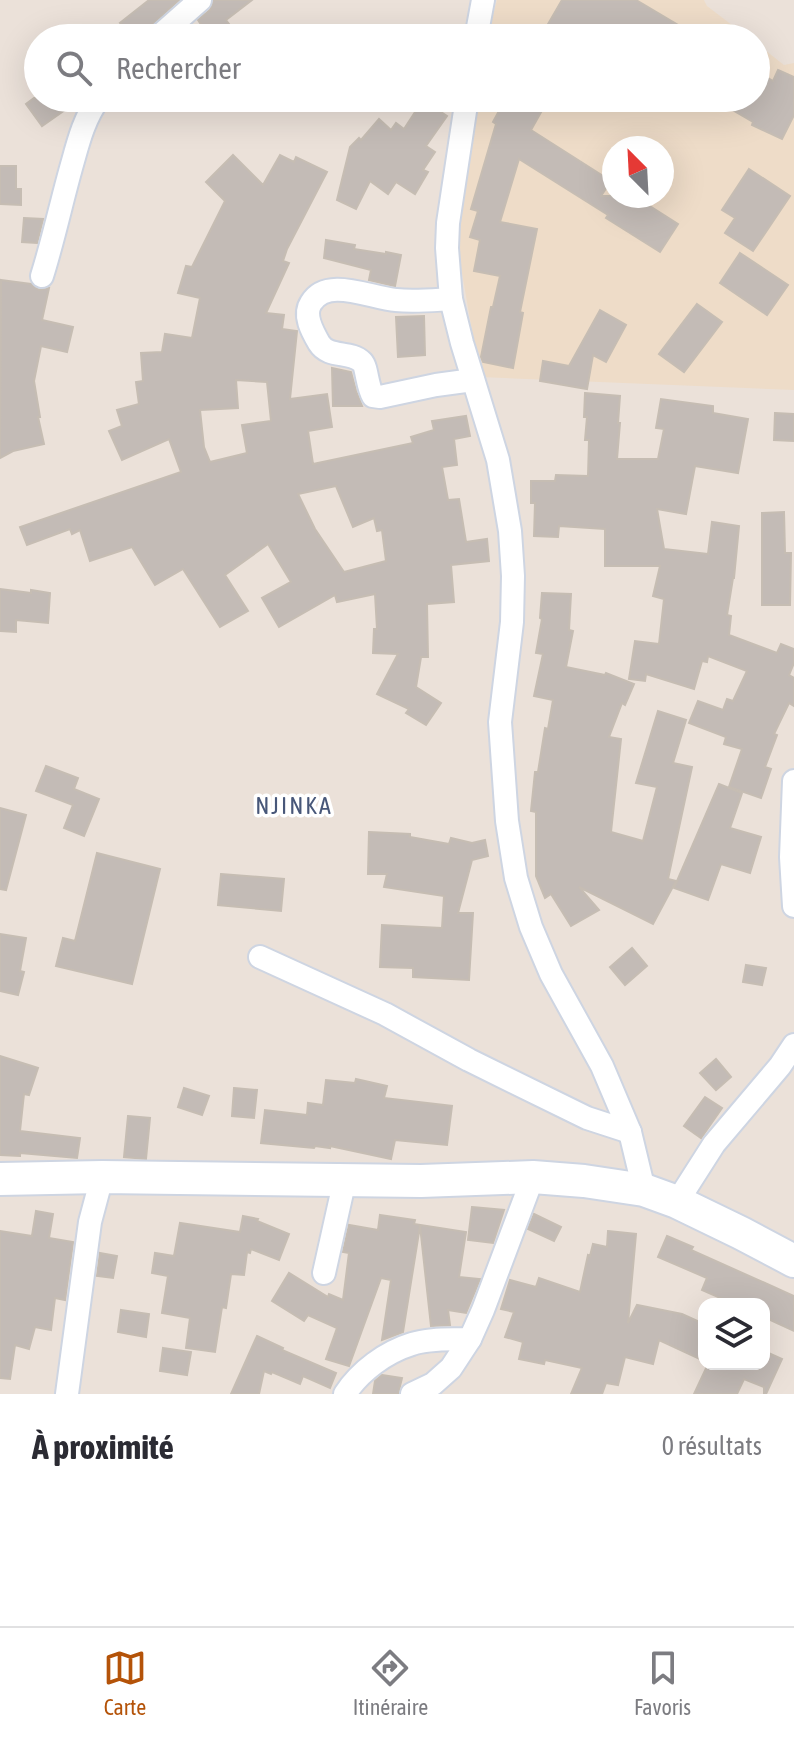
<!DOCTYPE html>
<html lang="fr">
<head>
<meta charset="utf-8">
<style>
	body { margin:0; font-family:"Asap Condensed",sans-serif; background:#f2f2f3; color:#2b2b33 }
	.controls { position:absolute; right:24px; bottom:24px; display:grid; overflow:hidden; border-radius:16px; box-shadow:0 8px 32px #0002 }
	.controls button { width:72px; height:72px; display:grid; place-items:center; padding:0; border:0; border-bottom:2px solid #e1e1e2; background:#fff; color:#2b2b33; font:40px sans-serif }
	.compass { position:absolute; left:602px; top:136px; width:72px; height:72px; border-radius:50%; background:#fff; box-shadow:0 8px 32px #0002; rotate:336deg }
	.list { margin:0; padding:0; list-style:none }
	h2 { display:flex; justify-content:space-between; align-items:center; height:104px; margin:0; padding:0 32px; font-size:34px }
	h2 small { font-size:26px; font-weight:400; color:#7c7c81 }
	.icon { flex:none; width:44px; height:44px; fill:none; stroke:currentColor; stroke-width:2; stroke-linecap:round; stroke-linejoin:round }
	.map { position:relative; flex:none; width:794px; height:1394px; overflow:hidden }
	.search { position:absolute; background:#fff; box-shadow:0 8px 32px #0002; left:24px; right:24px; top:24px; height:88px; display:flex; align-items:center; gap:20px; box-sizing:border-box; padding:0 28px; border-radius:44px; color:#7c7c81; font-size:30px }
	.sheet { height:232px; background:#fff }
	nav { display:flex; justify-content:space-around; align-items:center; box-sizing:border-box; height:112px; border-top:2px solid #e1e1e2; background:#fff; font-size:22px; color:#7c7c81 }
	nav a { display:grid; justify-items:center; gap:4px }
	nav .on { color:#b45309 }
	.map>svg:first-child { display:block }
	.education { fill:#eedcc8; fill-rule:evenodd }
	.building { fill:#c3bbb6; stroke:#c6bdb3; stroke-width:2; fill-rule:evenodd }
	.lines { fill:none; stroke-linecap:round; stroke-linejoin:round }
	.minor-casing { stroke:#ced5e2; stroke-width:26 }
	.secondary-casing { stroke:#ced5e2; stroke-width:36 }
	.minor { stroke:#fff; stroke-width:22 }
	.secondary { stroke:#fff; stroke-width:32 }
	.labels { text-anchor:middle; stroke-width:7; stroke-linejoin:round; paint-order:stroke }
	.neighbourhood-label { font-size:24px; letter-spacing:2px; fill:#485779; stroke:#fff }
</style>
</head>
<body>
<div class="map">
<svg width="794" height="1394" viewBox="0 0 794 1394">
	<rect width="100%" height="100%" fill="#ebe1d9"/>
	<!-- education -->
	<g class="education">
		<polygon points="497,0 704,0 707,6 749,38 487,38"/>
		<path d="M 756,43 L 784,65 L 794,63 L 794,390 L 480,377 L 457,244 L 478,98 L 756,98 ZM 614,148 L 662,148 L 662,196 L 614,196 Z"/>
	</g>
	<!-- building -->
	<g class="building">
		<polygon points="149,0 179,0 148,28 143,38 133,38 120,23"/>
		<polygon points="214,0 252,0 226,20 232,28 217,38 210,38 198,20 210,10"/>
		<polygon points="562,0 636,0 700,38 610,38 590,26 583,38 540,38"/>
		<polygon points="778,70 794,77 794,115 782,139 752,125 753,122 712,98 756,98 756,71 773,81"/>
		<polygon points="34,98 82,98 42,126 26,104"/>
		<polygon points="506,98 549,98 531,130 611,181 601,196 634,196 678,224 660,252 606,218 608,215 519,159 500,222 537,229 520,312 523,313 513,368 483,362 481,357 491,307 493,307 500,276 474,271 480,240 470,237 478,211 471,209 496,124 493,122"/>
		<polygon points="423,100 447,116 426,146 435,152 423,170 428,172 415,194 396,182 388,194 370,181 356,209 337,200 350,147 359,138 361,140 379,119 391,130 396,123 404,129"/>
		<path d="M 233,155 L 263,185 L 280,155 L 294,162 L 296,157 L 327,172 L 287,249 L 283,261 L 289,263 L 266,313 L 284,315 L 282,329 L 297,331 L 290,399 L 327,394 L 332,427 L 308,431 L 313,464 L 413,443 L 411,437 L 434,430 L 432,421 L 466,416 L 470,436 L 454,439 L 457,465 L 442,467 L 448,500 L 459,499 L 466,542 L 487,539 L 489,561 L 451,565 L 454,602 L 427,604 L 428,657 L 421,657 L 416,687 L 441,703 L 426,725 L 406,713 L 409,709 L 377,694 L 398,654 L 373,653 L 374,629 L 377,629 L 375,594 L 337,602 L 335,595 L 279,627 L 262,598 L 291,582 L 268,544 L 225,575 L 248,611 L 220,627 L 183,569 L 155,585 L 132,547 L 90,561 L 80,530 L 72,534 L 70,529 L 27,545 L 20,527 L 181,472 L 169,439 L 122,460 L 109,431 L 122,426 L 117,410 L 139,404 L 136,382 L 143,381 L 141,353 L 162,352 L 165,334 L 192,338 L 200,298 L 178,293 L 186,266 L 192,267 L 225,201 L 206,182 ZM 236,380 L 267,382 L 271,421 L 242,425 L 247,453 L 210,462 L 204,447 L 200,410 L 238,408 ZM 336,486 L 353,527 L 374,518 L 377,531 L 382,530 L 386,561 L 344,572 L 315,529 L 298,494 Z"/>
		<polygon points="0,166 16,166 16,189 21,189 21,205 0,204"/>
		<polygon points="749,169 790,196 753,251 725,233 735,218 722,210"/>
		<polygon points="24,218 43,219 37,243 22,242"/>
		<polygon points="326,240 355,245 354,249 386,254 386,252 401,255 395,286 369,280 371,270 324,258"/>
		<polygon points="740,253 788,285 767,315 720,283"/>
		<polygon points="1,280 31,284 39,290 49,288 42,320 73,327 67,352 41,346 34,381 40,417 38,417 44,444 13,451 0,458"/>
		<polygon points="697,304 722,322 684,372 659,354"/>
		<polygon points="600,310 626,325 606,362 593,355 587,389 540,381 543,361 569,366"/>
		<polygon points="424,316 425,355 398,357 396,317"/>
		<polygon points="332,368 351,372 356,391 362,406 333,406"/>
		<polygon points="585,393 620,396 618,423 620,423 617,459 658,459 664,429 656,428 661,399 713,406 713,413 748,419 738,473 695,466 686,514 657,509 664,549 708,554 712,522 739,526 734,578 733,578 727,615 731,616 729,635 777,653 781,644 794,649 794,663 789,675 794,678 794,706 789,703 774,734 777,735 765,767 771,769 761,798 729,787 742,749 724,744 726,737 689,723 698,701 723,710 727,699 733,701 747,671 708,656 707,662 702,661 694,689 646,674 645,681 629,679 635,641 659,644 664,599 653,596 660,566 605,566 605,529 559,526 558,537 534,536 535,503 531,503 531,481 555,481 556,475 588,476 589,440 585,440 587,417 584,417"/>
		<polygon points="775,413 794,414 794,441 774,440"/>
		<polygon points="784,512 785,553 791,553 790,605 762,605 762,513"/>
		<polygon points="0,589 31,593 31,590 50,593 48,623 16,620 16,632 0,631"/>
		<polygon points="542,593 571,594 569,630 573,631 566,667 605,675 606,673 634,684 625,705 622,703 609,737 621,739 611,832 643,841 657,787 636,783 658,711 686,720 673,763 692,767 668,879 676,881 653,924 579,887 599,910 571,926 551,894 545,898 536,876 536,812 531,811 535,772 538,772 545,728 548,729 553,700 534,696 543,654 536,653 542,619 540,618"/>
		<polygon points="46,766 78,778 74,789 99,799 84,836 64,828 73,805 36,791"/>
		<polygon points="719,784 742,793 730,828 761,837 750,873 721,864 708,900 674,888"/>
		<polygon points="0,808 26,815 6,890 0,889"/>
		<polygon points="369,832 410,834 410,837 449,844 451,838 472,843 485,840 488,856 472,860 458,913 473,913 469,980 413,977 413,968 380,967 382,925 442,928 444,896 384,887 387,874 368,874"/>
		<polygon points="97,853 160,869 132,984 56,966 63,938 75,941"/>
		<polygon points="221,874 284,879 281,911 218,905"/>
		<polygon points="0,934 26,938 20,971 24,972 18,995 0,991"/>
		<polygon points="632,948 647,966 625,985 610,967"/>
		<polygon points="746,965 766,968 762,985 743,982"/>
		<polygon points="0,1056 38,1068 29,1095 24,1094 20,1131 80,1138 77,1158 20,1153 20,1156 0,1155"/>
		<polygon points="716,1059 731,1077 716,1090 700,1073"/>
		<polygon points="356,1079 387,1086 384,1098 452,1106 447,1145 395,1140 391,1159 330,1146 330,1148 315,1146 314,1148 261,1143 265,1110 307,1115 308,1103 323,1105 326,1080 355,1083"/>
		<polygon points="184,1088 209,1096 202,1115 178,1107"/>
		<polygon points="234,1088 257,1090 254,1118 232,1116"/>
		<polygon points="705,1097 722,1108 701,1138 684,1126"/>
		<polygon points="128,1116 150,1118 146,1159 124,1157"/>
		<polygon points="472,1207 504,1210 493,1243 468,1240"/>
		<polygon points="36,1211 53,1214 49,1238 73,1242 65,1300 55,1298 51,1330 35,1327 29,1349 15,1345 10,1379 0,1378 0,1231 32,1236"/>
		<polygon points="534,1214 561,1227 554,1241 528,1229"/>
		<polygon points="380,1215 415,1220 414,1224 466,1232 459,1277 480,1279 466,1313 448,1310 450,1325 431,1326 420,1226 403,1332 382,1340 391,1280 381,1278 349,1366 326,1359 337,1328 308,1315 304,1321 272,1301 289,1273 328,1297 329,1294 343,1300 349,1253 343,1252 349,1225 378,1230"/>
		<polygon points="243,1216 258,1219 257,1221 289,1234 279,1260 251,1249 250,1253 247,1252 244,1275 231,1274 226,1308 222,1307 215,1352 186,1348 190,1318 162,1313 168,1276 152,1273 155,1253 174,1256 180,1223 240,1232"/>
		<polygon points="608,1231 636,1234 628,1323 637,1305 682,1314 704,1324 704,1361 659,1340 653,1364 625,1357 618,1385 606,1383 602,1394 571,1394 582,1368 545,1360 544,1364 519,1359 523,1342 505,1337 514,1312 501,1309 510,1280 536,1287 539,1278 580,1292 588,1255 590,1256 593,1244 607,1247"/>
		<polygon points="667,1236 693,1247 691,1250 794,1296 794,1331 764,1317 764,1304 734,1304 702,1290 707,1278 658,1257"/>
		<polygon points="100,1253 117,1256 113,1278 97,1276"/>
		<polygon points="121,1310 149,1314 146,1337 118,1332"/>
		<polygon points="257,1336 283,1348 282,1350 336,1373 330,1388 303,1376 300,1384 272,1372 271,1374 264,1371 259,1394 231,1394"/>
		<polygon points="163,1348 191,1352 187,1375 160,1371"/>
		<polygon points="764,1351 782,1359 766,1394 764,1394 764,1387 744,1379 737,1394 694,1394 708,1364 764,1364"/>
		<polygon points="382,1375 402,1378 398,1394 373,1394 375,1381"/>
	</g>
	<g class="lines">
		<!-- minor casing -->
		<g class="minor-casing">
			<g id="minor">
				<polyline points="157,38 200,0"/>
				<polyline points="476,38 483,0"/>
				<polyline points="467,98 448,223 447,248 451,299 462,343 498,460 510,531 513,576 512,622 500,722 507,821 516,878 531,927 551,974 602,1066 630,1132 644,1190"/>
				<path d="M 42,276 C 54,238 62,199 73,161 C 79,139 85,117 99,98"/>
				<path d="M 451,299 C 433,300 414,302 396,300 C 370,298 327,276 311,303 C 303,315 312,331 319,343 C 329,359 350,350 362,362 C 367,367 367,386 373,396 L 380,397 L 436,385 L 473,380"/>
				<polyline points="794,781 791,857 794,906"/>
				<polyline points="260,957 385,1014 469,1060 587,1118 630,1132"/>
				<polyline points="677,1202 714,1144 780,1066 794,1045"/>
				<polyline points="324,1273 345,1179"/>
				<polyline points="67,1394 90,1222 102,1177"/>
				<path d="M 345,1394 C 360,1371 386,1352 412,1344 C 430,1338 451,1340 470,1339"/>
				<polyline points="412,1394 433,1384 451,1368 470,1339 483,1310 533,1177"/>
			</g>
		</g>
		<!-- secondary casing -->
		<g class="secondary-casing">
			<polyline id="secondary" points="0,1179 102,1177 421,1181 533,1177 584,1181 644,1190 677,1202 741,1233 794,1261"/>
		</g>
		<!-- minor -->
		<use href="#minor" class="minor"/>
		<!-- secondary -->
		<use href="#secondary" class="secondary"/>
	</g>
	<g class="labels">
		<!-- neighbourhood labels -->
		<g class="neighbourhood-label">
			<text x="294" y="814">NJINKA</text>
		</g>
	</g>
</svg>
<div class="controls">
<button><svg class="icon" aria-label="layers" viewBox="0 0 24 24"><path d="M12 4l9 5-9 5-9-5zM3 14l9 5 9-5"/></svg></button>
</div>
<svg class="compass" viewBox="-18 -18 36 36"><path d="M0-13l5 13h-10z" fill="#e53935"/><path d="M0 13l5-13h-10z" fill="#7c7c81"/></svg>
<div class="search"><svg class="icon" aria-label="search" viewBox="0 0 24 24"><circle cx="10" cy="10" r="6"/><path d="M15 15l6 6"/></svg>Rechercher</div>
</div>
<section class="sheet">
<h2>À proximité<small>0 résultats</small></h2>
<ul class="list">
</ul>
</section>
<nav>
<a class="on"><svg class="icon" aria-label="map" viewBox="0 0 24 24"><path d="M3 6l6-2 6 2 6-2v14l-6 2-6-2-6 2zM9 4v14M15 6v14"/></svg>Carte</a>
<a><svg class="icon" aria-label="directions" viewBox="0 0 24 24"><path d="M12 3l9 9-9 9-9-9zM9 14v-3h6M13 9l2 2-2 2"/></svg>Itinéraire</a>
<a><svg class="icon" aria-label="saved" viewBox="0 0 24 24"><path d="M7 4h10v16l-5-4-5 4z"/></svg>Favoris</a>
</nav>
</body>
</html>
